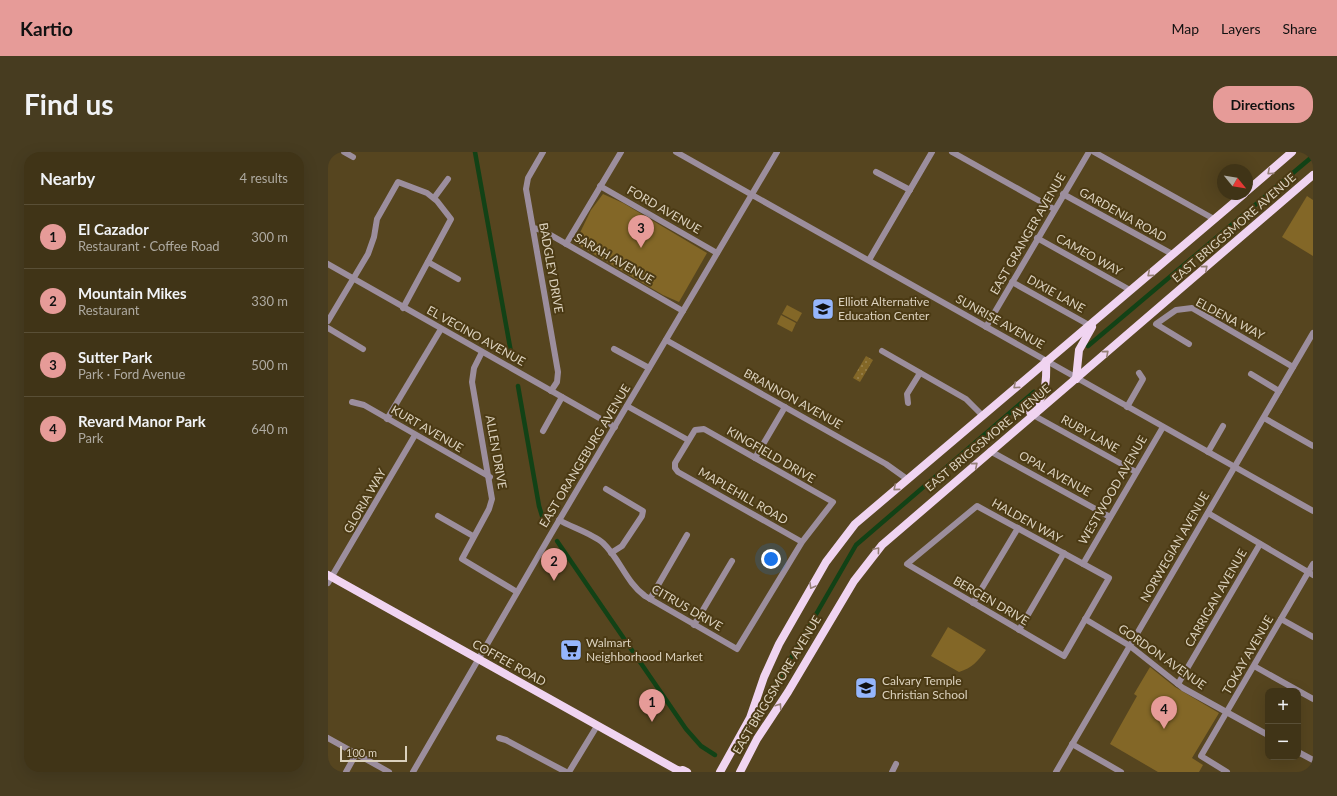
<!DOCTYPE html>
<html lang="en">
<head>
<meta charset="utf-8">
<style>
	body { margin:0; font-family:Lato,sans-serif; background:#473c20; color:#f1f3f6 }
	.controls { position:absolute; right:12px; bottom:12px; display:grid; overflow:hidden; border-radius:8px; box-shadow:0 4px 16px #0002 }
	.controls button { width:36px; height:36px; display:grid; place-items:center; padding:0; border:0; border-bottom:1px solid #594f36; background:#403417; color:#f1f3f6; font:20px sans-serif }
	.compass { position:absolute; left:889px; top:12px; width:36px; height:36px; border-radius:50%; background:#403417; box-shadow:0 4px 16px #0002; rotate:120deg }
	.scale { position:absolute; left:12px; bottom:10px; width:67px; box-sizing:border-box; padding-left:4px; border:2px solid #dbd1bd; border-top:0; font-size:11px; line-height:14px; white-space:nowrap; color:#dbd1bd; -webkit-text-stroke:3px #4b3a14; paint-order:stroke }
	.you { position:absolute; left:443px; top:407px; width:14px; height:14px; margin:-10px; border:3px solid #fff; border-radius:50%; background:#1a73e8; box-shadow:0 0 0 6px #1a73e833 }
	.badge { display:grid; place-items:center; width:26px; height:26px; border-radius:50%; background:#e69b98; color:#111; font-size:13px; font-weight:700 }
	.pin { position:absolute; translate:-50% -33px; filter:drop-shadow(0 1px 2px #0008) }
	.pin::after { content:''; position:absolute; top:21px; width:14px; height:12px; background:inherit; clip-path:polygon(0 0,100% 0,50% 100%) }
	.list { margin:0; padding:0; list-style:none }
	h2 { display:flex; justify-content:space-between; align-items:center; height:52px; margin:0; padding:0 16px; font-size:17px }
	h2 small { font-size:13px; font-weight:400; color:#aeaaa1 }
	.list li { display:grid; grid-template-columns:26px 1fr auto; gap:12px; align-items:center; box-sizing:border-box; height:64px; padding:0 16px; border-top:1px solid #594f36 }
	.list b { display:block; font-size:15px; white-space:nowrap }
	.list p { margin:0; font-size:13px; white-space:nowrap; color:#aeaaa1 }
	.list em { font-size:13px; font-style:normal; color:#aeaaa1 }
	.map { position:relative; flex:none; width:985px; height:620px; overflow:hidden; border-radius:16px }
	header { display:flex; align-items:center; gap:24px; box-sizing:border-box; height:56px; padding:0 20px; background:#e69b98; color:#111 }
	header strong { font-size:19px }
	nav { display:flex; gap:22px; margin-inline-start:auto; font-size:14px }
	.intro { display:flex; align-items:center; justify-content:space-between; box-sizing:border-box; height:96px; padding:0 24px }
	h1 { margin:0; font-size:28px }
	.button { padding:10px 18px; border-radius:16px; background:#e69b98; color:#111; font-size:14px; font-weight:700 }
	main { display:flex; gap:24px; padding:0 24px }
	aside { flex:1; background:#403417; border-radius:16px; box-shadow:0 4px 16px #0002 }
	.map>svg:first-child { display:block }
	.grass { fill:url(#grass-dots) }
	.park { fill:#836727 }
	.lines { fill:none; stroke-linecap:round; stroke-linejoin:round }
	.canal { stroke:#124216; stroke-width:4.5 }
	.minor { stroke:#9c8e9d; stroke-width:6 }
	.major { stroke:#f0d4f1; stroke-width:8 }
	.oneway { stroke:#957f77 }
	.labels { text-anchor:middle; stroke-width:4; stroke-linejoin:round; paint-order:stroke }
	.street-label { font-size:12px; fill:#dbd1bd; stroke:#4b3a14 }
	.poi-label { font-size:12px; fill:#dbd1bd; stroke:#4b3a14; text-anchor:start }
</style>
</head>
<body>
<header>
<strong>Kartio</strong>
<nav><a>Map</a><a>Layers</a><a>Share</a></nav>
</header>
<div class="intro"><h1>Find us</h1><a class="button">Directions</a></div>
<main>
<aside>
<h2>Nearby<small>4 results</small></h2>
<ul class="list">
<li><span class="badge">1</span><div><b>El Cazador</b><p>Restaurant · Coffee Road</p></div><em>300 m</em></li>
<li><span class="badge">2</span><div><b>Mountain Mikes</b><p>Restaurant</p></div><em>330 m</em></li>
<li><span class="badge">3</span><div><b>Sutter Park</b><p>Park · Ford Avenue</p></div><em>500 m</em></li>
<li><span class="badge">4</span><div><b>Revard Manor Park</b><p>Park</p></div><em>640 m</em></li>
</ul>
</aside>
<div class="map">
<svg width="985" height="620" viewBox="0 0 985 620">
	<defs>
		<pattern id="grass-dots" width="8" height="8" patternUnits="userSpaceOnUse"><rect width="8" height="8" fill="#836727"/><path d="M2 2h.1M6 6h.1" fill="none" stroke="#9a834e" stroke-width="1.8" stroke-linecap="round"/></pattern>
	</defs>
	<rect width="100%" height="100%" fill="#56451f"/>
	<!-- grass -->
	<polygon class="grass" points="538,204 545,208 532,230 525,226"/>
	<!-- park -->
	<g class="park">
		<polygon points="275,42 295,51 379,101 351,150 335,143 247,91 263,58"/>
		<polygon points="979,44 985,48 985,104 954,85"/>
		<polygon points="459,153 474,161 469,170 454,162"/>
		<polygon points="453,163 468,171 464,180 449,172"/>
		<path d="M 620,475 L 658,498 C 650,509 644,516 631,520 L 603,504 Z"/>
		<polygon points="822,515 847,535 891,561 864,606 875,613 871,620 830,620 782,592 809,544 806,542"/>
	</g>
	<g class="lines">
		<!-- canal -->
		<g class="canal">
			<polyline points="147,0 184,206"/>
			<polyline points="760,194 985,4"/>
			<polyline points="190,234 211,354 215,367 219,374"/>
			<polyline points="229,389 358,577 373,594 387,603"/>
			<polyline points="445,537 528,393 706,240"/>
		</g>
		<!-- minor -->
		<g class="minor">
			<polyline points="16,0 25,5"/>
			<polyline points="215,0 200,26 198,37 230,220 229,230 223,239"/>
			<polyline points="348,0 985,359"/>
			<polyline points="624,0 726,57"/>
			<polyline points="766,0 886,67"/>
			<polyline points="548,20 582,38"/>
			<polyline points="272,34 389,101"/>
			<polyline points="735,42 844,102"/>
			<polyline points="106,46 120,27"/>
			<polyline points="205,76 214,78 355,159"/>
			<polyline points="709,86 802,138"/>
			<polyline points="238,92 293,0"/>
			<polyline points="541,108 604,0"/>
			<polyline points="100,110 130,127"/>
			<polyline points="0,112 287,275"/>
			<polyline points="684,130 761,173"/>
			<polyline points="0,169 40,102 46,85 49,67 70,30 99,41 109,49 123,67 75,156"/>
			<polyline points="658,175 761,0"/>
			<polyline points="0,176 35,197"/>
			<polyline points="338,188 558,312 579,327"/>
			<polyline points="861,192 828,172 848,158 864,156 965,215"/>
			<polyline points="286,197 321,216"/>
			<polyline points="554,199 638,247 654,263"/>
			<polyline points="154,200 146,216 144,230 164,347 161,357 134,407 189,440"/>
			<polyline points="923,222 951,239"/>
			<polyline points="24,250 36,253 162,325"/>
			<polyline points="580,251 579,242 592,221"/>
			<polyline points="299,254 360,288"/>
			<polyline points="799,255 815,227 811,221"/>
			<polyline points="705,263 808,320"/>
			<polyline points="936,266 985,294"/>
			<polyline points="59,267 113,177"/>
			<polyline points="215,279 234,245"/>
			<polyline points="662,299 782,365"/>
			<polyline points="880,300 895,274"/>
			<polyline points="427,306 457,255"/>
			<polyline points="278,337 315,359 314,364 294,394 283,401"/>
			<polygon points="649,354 781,426 736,504 579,412"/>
			<polyline points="880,361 985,423"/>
			<polyline points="110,364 145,384"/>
			<path d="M 231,368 C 243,375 265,382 275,391 C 292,407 298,430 317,444 L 409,497 L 474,390 L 505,350 L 376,277 L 367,278 L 347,311 L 347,316 L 350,320 L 474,390"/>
			<polyline points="755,412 835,275"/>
			<polyline points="0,431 87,283"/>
			<polyline points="322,447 359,383"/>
			<polyline points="645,451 690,376"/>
			<polyline points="757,467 802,494 855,536 940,583"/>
			<polyline points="953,467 985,485"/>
			<polyline points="366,473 404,409"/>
			<polyline points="691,478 736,401"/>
			<polyline points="926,514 985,547"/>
			<polyline points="850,532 932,392"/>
			<polyline points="0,586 61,620"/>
			<polyline points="171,586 178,588 238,620"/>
			<polyline points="744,592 793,620"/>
			<polyline points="970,600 985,608"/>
			<polyline points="18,620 28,602"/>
			<polyline points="85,620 223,382 449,0"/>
			<polyline points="241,620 269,574"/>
			<polyline points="564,620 568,612"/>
			<polyline points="728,620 985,181"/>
			<polyline points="899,620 873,604 985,412"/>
		</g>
		<!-- major -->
		<g class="major">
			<polyline points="919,39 964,0"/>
			<polyline points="748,227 751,198 764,175"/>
			<path d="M 702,260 C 718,246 719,229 718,209"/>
			<polyline points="0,423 351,619 355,618 359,620"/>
			<polyline points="392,620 422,566 436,525 451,492 498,410 527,372 916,42"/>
			<polyline points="412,620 429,587 460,540 526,429 554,393 985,23"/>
		</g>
	</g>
	<!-- one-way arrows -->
	<defs><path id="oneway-chevron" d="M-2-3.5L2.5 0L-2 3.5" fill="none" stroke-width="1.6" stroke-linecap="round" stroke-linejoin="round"/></defs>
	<g class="oneway">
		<use href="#oneway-chevron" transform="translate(942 20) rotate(139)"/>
		<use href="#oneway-chevron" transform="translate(877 116) rotate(-41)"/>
		<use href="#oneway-chevron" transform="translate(822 122) rotate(140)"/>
		<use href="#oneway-chevron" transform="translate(778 201) rotate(-41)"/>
		<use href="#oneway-chevron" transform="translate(688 234) rotate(140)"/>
		<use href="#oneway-chevron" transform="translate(647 313) rotate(-40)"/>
		<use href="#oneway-chevron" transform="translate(568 336) rotate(140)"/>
		<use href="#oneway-chevron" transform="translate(549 398) rotate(-50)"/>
		<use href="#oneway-chevron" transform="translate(484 434) rotate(120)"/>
		<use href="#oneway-chevron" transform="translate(451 554) rotate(-56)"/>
	</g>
	<!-- icons -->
	<defs>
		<g id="school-square" transform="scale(1.15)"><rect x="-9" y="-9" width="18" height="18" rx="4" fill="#95b6fd" stroke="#4b3a14"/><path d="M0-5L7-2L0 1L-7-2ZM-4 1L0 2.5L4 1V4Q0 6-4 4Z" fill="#111"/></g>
		<g id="supermarket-square" transform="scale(1.15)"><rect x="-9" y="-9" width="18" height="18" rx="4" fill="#95b6fd" stroke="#4b3a14"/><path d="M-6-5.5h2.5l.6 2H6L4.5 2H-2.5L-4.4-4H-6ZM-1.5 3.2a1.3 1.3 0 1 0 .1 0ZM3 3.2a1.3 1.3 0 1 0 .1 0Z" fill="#111"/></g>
	</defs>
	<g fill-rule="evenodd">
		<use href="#school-square" x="495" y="157"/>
		<use href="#supermarket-square" x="243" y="498"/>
		<use href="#school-square" x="538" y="536"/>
	</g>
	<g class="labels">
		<!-- street labels -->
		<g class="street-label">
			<text transform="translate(336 58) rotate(30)" y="4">FORD AVENUE</text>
			<text transform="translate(795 63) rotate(29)" y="4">GARDENIA ROAD</text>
			<text transform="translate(906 76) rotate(-41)" y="4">EAST BRIGGSMORE AVENUE</text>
			<text transform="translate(700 82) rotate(-60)" y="4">EAST GRANGER AVENUE</text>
			<text transform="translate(761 103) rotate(29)" y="4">CAMEO WAY</text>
			<text transform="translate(286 107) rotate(30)" y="4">SARAH AVENUE</text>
			<text transform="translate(223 116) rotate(80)" y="4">BADGLEY DRIVE</text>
			<text transform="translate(728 142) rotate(29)" y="4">DIXIE LANE</text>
			<text transform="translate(902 167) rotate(28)" y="4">ELDENA WAY</text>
			<text transform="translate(672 170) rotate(29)" y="4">SUNRISE AVENUE</text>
			<text transform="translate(148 184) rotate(29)" y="4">EL VECINO AVENUE</text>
			<text transform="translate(465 247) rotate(29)" y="4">BRANNON AVENUE</text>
			<text transform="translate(99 277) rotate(30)" y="4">KURT AVENUE</text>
			<text transform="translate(762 282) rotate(29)" y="4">RUBY LANE</text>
			<text transform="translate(660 286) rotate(-40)" y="4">EAST BRIGGSMORE AVENUE</text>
			<text transform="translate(168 300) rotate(80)" y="4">ALLEN DRIVE</text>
			<text transform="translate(443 303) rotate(30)" y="4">KINGFIELD DRIVE</text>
			<text transform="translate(257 304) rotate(-59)" y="4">EAST ORANGEBURG AVENUE</text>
			<text transform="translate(727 322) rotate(29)" y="4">OPAL AVENUE</text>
			<text transform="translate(785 338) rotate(-60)" y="4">WESTWOOD AVENUE</text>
			<text transform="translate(415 344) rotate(30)" y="4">MAPLEHILL ROAD</text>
			<text transform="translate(37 349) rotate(-60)" y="4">GLORIA WAY</text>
			<text transform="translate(699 369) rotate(29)" y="4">HALDEN WAY</text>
			<text transform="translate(847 395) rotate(-60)" y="4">NORWEGIAN AVENUE</text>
			<text transform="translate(888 446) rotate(-60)" y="4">CARRIGAN AVENUE</text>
			<text transform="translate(663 449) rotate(30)" y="4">BERGEN DRIVE</text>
			<text transform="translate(359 456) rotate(30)" y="4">CITRUS DRIVE</text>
			<text transform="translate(920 503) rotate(-60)" y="4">TOKAY AVENUE</text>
			<text transform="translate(834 505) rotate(35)" y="4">GORDON AVENUE</text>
			<text transform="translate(181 511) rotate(29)" y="4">COFFEE ROAD</text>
			<text transform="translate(449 533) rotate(-59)" y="4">EAST BRIGGSMORE AVENUE</text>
		</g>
		<!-- poi labels -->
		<g class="poi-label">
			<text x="510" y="154">Elliott Alternative<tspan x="510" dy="14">Education Center</tspan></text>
			<text x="258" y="495">Walmart<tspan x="258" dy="14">Neighborhood Market</tspan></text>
			<text x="554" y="533">Calvary Temple<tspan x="554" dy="14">Christian School</tspan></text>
		</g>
	</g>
</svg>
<div class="controls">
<button>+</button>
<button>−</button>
</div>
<svg class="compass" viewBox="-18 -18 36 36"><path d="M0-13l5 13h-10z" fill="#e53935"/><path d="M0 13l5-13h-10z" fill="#aeaaa1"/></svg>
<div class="scale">100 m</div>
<div class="you"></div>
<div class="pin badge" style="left:324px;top:570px">1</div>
<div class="pin badge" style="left:226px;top:429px">2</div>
<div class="pin badge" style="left:313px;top:96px">3</div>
<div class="pin badge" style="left:836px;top:577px">4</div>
</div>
</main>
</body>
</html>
